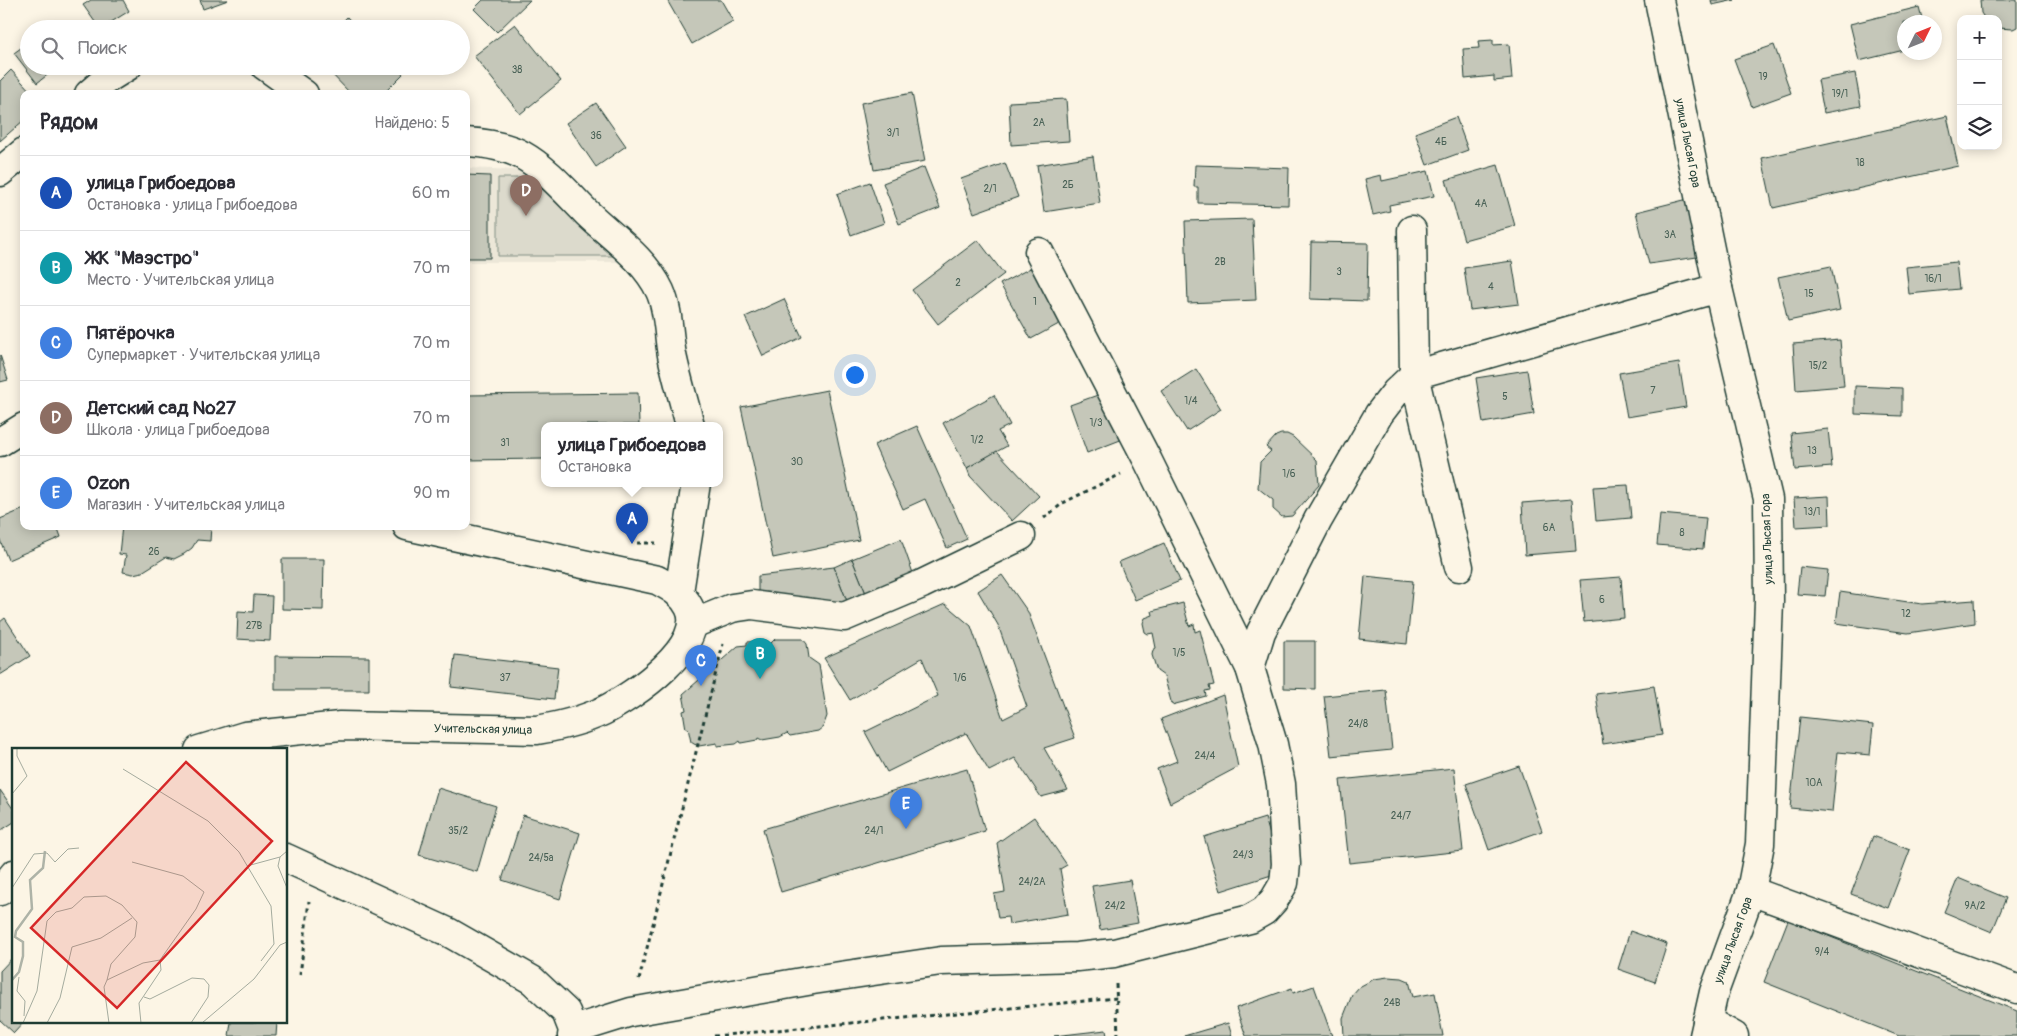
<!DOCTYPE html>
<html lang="ru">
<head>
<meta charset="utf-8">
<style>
	body { margin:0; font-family:Pangolin,sans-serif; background:#f2f2f3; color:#2b2b33 }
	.controls { position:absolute; right:15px; top:15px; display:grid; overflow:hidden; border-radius:10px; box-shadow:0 2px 12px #0003 }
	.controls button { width:45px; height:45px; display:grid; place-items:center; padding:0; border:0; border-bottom:1px solid #e1e1e2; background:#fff; color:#2b2b33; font:25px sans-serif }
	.compass { position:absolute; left:1897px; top:15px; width:45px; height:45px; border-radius:50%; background:#fff; box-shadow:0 2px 12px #0003; rotate:47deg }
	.you { position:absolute; left:854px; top:374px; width:18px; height:18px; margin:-12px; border:4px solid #fff; border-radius:50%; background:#1a73e8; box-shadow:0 0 0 8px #1a73e833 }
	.badge { display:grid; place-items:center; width:32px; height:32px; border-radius:50%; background:#ea580c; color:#fff; font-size:16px; font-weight:700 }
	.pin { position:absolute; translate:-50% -41px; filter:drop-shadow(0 1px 2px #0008) }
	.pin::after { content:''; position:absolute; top:26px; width:18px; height:15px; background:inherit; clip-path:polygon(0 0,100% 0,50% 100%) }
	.popup { position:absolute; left:541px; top:422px; width:182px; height:65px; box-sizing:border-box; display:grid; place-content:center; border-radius:10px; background:#fff; filter:drop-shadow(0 1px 4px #0005); font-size:16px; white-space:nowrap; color:#7c7c81 }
	.popup b { font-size:19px; color:#2b2b33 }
	.popup::after { content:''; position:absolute; left:50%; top:100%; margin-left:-10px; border:10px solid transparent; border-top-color:#fff }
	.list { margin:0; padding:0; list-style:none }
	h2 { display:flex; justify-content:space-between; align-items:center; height:65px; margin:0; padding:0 20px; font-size:21px }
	h2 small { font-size:16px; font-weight:400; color:#7c7c81 }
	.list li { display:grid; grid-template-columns:32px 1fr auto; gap:15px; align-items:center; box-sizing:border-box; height:75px; padding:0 20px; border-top:1px solid #e1e1e2 }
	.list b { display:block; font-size:19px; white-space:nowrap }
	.list p { margin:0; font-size:16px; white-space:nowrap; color:#7c7c81 }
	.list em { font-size:16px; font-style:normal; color:#7c7c81 }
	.icon { flex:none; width:28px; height:28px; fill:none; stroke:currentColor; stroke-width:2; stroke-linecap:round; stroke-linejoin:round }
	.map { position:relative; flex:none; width:2017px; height:1036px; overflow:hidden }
	.search { position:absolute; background:#fff; box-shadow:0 2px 12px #0003; left:20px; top:20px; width:450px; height:55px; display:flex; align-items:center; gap:12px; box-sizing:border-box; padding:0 18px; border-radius:28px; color:#7c7c81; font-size:19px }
	.panel { position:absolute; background:#fff; box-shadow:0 2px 12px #0003; left:20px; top:90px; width:450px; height:440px; border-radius:10px }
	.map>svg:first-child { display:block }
	.built { fill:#ece7d8 }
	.green { fill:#dcdacc; stroke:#7e8c80 }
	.building { fill:#c5c7b9; stroke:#1f3d34 }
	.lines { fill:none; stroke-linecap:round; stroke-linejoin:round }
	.minor-casing { stroke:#1f3d34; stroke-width:31 }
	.path { stroke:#1f3d34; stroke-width:3; stroke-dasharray:4 4; stroke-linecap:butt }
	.minor { stroke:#fcf5e5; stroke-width:28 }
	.labels { text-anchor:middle; stroke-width:4; stroke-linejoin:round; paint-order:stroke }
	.number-label { font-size:10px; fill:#486055 }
	.street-label { font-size:12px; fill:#1f3d34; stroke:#fcf5e5 }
	.inset-river { fill:none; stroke:#aeb3a7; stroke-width:2.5 }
	.inset-road { fill:none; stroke:#a4ab9e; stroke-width:1 }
	.view { fill:#d62828; fill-opacity:0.15; stroke:#d62828; stroke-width:2.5 }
	.inset-edge { fill:none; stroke:#1f3d34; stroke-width:2.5 }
</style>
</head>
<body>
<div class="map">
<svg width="2017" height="1036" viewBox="0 0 2017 1036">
	<rect width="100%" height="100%" fill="#fcf5e5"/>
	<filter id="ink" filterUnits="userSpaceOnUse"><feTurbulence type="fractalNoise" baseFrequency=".02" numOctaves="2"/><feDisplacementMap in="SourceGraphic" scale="10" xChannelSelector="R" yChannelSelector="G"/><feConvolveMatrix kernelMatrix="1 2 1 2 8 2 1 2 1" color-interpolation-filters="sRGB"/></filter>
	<g filter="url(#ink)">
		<!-- built -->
		<polygon class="built" points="466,168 543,171 629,262 466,262"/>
		<!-- green -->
		<polygon class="green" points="498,178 540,178 613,256 498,256"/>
		<!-- building -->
		<g class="building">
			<polygon points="91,0 123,0 129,11 100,29 83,5"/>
			<polygon points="200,0 228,0 203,9"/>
			<polygon points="483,0 530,0 497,32 474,9"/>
			<polygon points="667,0 721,0 733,21 692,44"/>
			<polygon points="1711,0 1735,0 1712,5"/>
			<polygon points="1980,0 2017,0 2017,27 2013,29 1998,28 1998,19 1985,19 1981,13"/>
			<polygon points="1919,7 1923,22 1904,22 1904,50 1859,61 1850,24"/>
			<polygon points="347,17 358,29 336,29"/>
			<polygon points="515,24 561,81 520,114 474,56"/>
			<polygon points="1493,40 1493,45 1509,44 1512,79 1494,81 1494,76 1465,79 1463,49 1479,48 1478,41"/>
			<polygon points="29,42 29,66 59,66 37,83 14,53"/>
			<polygon points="1774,45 1791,93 1752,107 1734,59"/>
			<polygon points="324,66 396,66 403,74 383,94 351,94"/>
			<polygon points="11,70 33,94 24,94 24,120 0,141 0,81"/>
			<polygon points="1855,73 1861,106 1824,113 1818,80"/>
			<polygon points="912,93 925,161 874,170 861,103"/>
			<polygon points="1066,99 1069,141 1011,145 1009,102"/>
			<polygon points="596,103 626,146 596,167 566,123"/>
			<polygon points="1947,116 1958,166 1773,208 1762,158"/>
			<polygon points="1456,117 1468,150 1427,165 1415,133"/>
			<polygon points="1093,156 1100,203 1044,212 1037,165"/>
			<polygon points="1005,163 1018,197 974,213 961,179"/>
			<polygon points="1195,165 1289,168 1288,205 1198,203 1198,187 1194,187"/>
			<polygon points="1498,165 1515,226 1464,240 1446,180"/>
			<polygon points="924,167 940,208 899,224 883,183"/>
			<polygon points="1428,171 1434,196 1389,205 1390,211 1373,215 1365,179 1381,175 1382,181"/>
			<polygon points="466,175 490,176 490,258 466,258"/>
			<polygon points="870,182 884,223 851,235 837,194"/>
			<polygon points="1688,199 1704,256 1649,264 1636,212"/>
			<polygon points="1252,219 1256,300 1188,303 1185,221"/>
			<polygon points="978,240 1004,274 938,324 912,290"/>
			<polygon points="1311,242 1368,243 1367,301 1310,299"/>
			<polygon points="1512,261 1519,304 1470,310 1464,268"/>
			<polygon points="1956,262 1959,289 1909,294 1906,267"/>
			<polygon points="1040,263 1070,318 1031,339 1000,284"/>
			<polygon points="1831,266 1840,310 1788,321 1778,277"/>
			<polygon points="784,299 802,337 763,356 745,317"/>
			<polygon points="1840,340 1844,386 1796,390 1793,344"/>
			<polygon points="0,355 8,380 0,382"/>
			<polygon points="1679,363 1686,407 1627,417 1619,373"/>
			<polygon points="1196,369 1221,409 1187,431 1161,391"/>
			<polygon points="1527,370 1534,414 1483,423 1476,378"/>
			<polygon points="1855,386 1902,388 1902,416 1855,414"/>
			<polygon points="827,390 859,540 773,558 741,407"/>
			<polygon points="1106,392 1123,439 1087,453 1070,405"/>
			<polygon points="638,393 639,425 544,425 544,459 466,460 466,395"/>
			<polygon points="994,395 1010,425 998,431 1007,446 967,468 943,423"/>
			<polygon points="917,426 967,539 947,548 925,499 903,509 874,445"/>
			<polygon points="1828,429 1832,467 1795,470 1791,433"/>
			<polygon points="1281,434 1287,434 1293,437 1317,460 1319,485 1292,516 1282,517 1273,509 1273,500 1258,488 1260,462 1271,451 1266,447 1276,436"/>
			<polygon points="997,451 1039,496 1012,521 970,476 967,468"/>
			<polygon points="1628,485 1631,518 1596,521 1593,487"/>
			<polygon points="1829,496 1830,525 1796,527 1794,498"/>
			<polygon points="1572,499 1576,551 1525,555 1522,503"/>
			<polygon points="24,509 24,526 57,526 61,537 8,560 0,540 0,519"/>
			<polygon points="1660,514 1706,518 1703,549 1657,545"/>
			<polygon points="122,526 211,526 210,541 197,540 192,548 184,554 174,559 166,557 142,572 133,574 123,572 126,555 119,554"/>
			<polygon points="901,539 914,576 867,596 852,559"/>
			<polygon points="1164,543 1180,581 1135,600 1119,562"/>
			<polygon points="282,559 324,559 323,610 282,609"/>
			<polygon points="852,559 867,596 848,604 834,567"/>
			<polygon points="834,567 848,604 804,603 758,591 758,576"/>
			<polygon points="1800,567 1828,570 1825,596 1797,594"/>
			<polygon points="1002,575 1028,612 1075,738 1044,748 1068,790 1041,797 1015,758 989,771 966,733 887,772 865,732 938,696 922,658 850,700 824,658 945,604 971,626 1003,719 1027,707 998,625 978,591"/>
			<polygon points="1365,576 1413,581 1407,644 1359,639"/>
			<polygon points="1621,577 1624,618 1584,622 1580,580"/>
			<polygon points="1840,592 1922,604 1974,600 1975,623 1908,633 1836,623"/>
			<polygon points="254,595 272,596 270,641 237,639 238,611 253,612"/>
			<polygon points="1183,603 1189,626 1194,624 1195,632 1200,630 1214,685 1209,686 1210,690 1205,691 1206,696 1172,705 1164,676 1157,671 1152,655 1153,650 1156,648 1153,633 1148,634 1145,632 1143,623 1145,618 1153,615 1152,611"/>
			<polygon points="5,618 30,656 0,675 0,622"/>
			<polygon points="775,639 803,639 807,644 809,658 819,665 827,716 823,727 818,731 790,736 787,733 780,737 762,740 758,738 757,740 741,743 740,741 736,744 717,746 717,743 699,746 694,744 691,742 688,728 686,729 683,711 686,710 683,694 738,646 747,645 747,642 766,641 766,644 770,644"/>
			<polygon points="1284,641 1315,641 1315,689 1284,688"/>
			<polygon points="455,655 558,667 554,699 451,687"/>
			<polygon points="275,656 369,657 369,690 275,690"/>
			<polygon points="1654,686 1662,735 1603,744 1596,694"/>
			<polygon points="1386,690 1392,750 1331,756 1324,696"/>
			<polygon points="1223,695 1238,767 1170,803 1157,769 1177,761 1161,719"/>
			<polygon points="1800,717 1873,725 1870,755 1838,752 1832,812 1790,808"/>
			<polygon points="1519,766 1542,831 1489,850 1466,784"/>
			<polygon points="1454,768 1463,851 1349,863 1340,780"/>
			<polygon points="967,769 985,831 781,892 763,829"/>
			<polygon points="438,788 496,806 477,872 419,855"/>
			<polygon points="0,790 14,810 14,822 0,831"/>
			<polygon points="523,815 580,833 560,899 502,880"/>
			<polygon points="1034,817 1067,865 1060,869 1068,914 1009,924 1008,917 998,918 994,894 1005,892 997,843"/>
			<polygon points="1265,818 1281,872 1221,891 1204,837"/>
			<polygon points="1873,836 1910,850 1888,908 1851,894"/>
			<polygon points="1958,878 2006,898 1992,932 1944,912"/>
			<polygon points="1130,880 1138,923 1100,930 1092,886"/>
			<polygon points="1788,920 2017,1011 2017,1036 1899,1036 1764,982"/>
			<polygon points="1630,931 1667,944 1655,982 1618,969"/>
			<polygon points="14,956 14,1022 24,1022 14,1033 0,1020 0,971"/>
			<polygon points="1388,977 1402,978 1409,981 1413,997 1435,993 1443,1036 1344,1036 1343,1018 1352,995 1359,987 1374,979"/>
			<polygon points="1314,986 1332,1036 1246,1036 1236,1008 1292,988 1293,993"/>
			<polygon points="231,1022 277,1022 276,1036 229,1036"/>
			<polygon points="1228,1023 1232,1036 1184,1036"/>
			<polygon points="1106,1030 1107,1036 1054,1036"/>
		</g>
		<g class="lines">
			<!-- minor casing -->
			<g class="minor-casing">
				<g id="minor">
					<polyline points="1659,0 1718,288 1768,499 1769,601 1760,844 1751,891 1714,992 1704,1036"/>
					<polyline points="265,66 304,94"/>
					<polyline points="89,94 104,81 128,66"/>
					<path d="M 466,142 C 485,143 505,146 522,155 C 547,169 567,193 587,213 C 612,237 645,259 660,291 C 669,311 668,334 672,355 C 677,379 684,402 690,425"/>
					<polyline points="0,172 24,152"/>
					<polyline points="0,442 24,427"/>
					<polyline points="1459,567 1414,375 1718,288"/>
					<polyline points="679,592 696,483"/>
					<polyline points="693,624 732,608 752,605 844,617 922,584 1021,536"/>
					<polyline points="1250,668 1261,632 1318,520 1379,414 1396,392 1414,375 1412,230"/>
					<path d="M 199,750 L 245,736 L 340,726 L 537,730 C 560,726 582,721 603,711 C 632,697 709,645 689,607 C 682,593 670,587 657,580 L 407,526"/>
					<polyline points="286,858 448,932 532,980 566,1012 573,1030 572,1036"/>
					<polyline points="0,891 14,874"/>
					<polyline points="1751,891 2017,989"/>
					<polyline points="1707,1021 1734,1036"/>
					<polyline points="573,1030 631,1012 813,980 941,961 1077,957 1114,953 1250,919 1264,911 1274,900 1284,883 1286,864 1281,784 1273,744 1250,668 1148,461 1039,252"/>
				</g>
			</g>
			<!-- path -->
			<g class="path">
				<polyline points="1044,518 1063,503 1121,474"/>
				<polyline points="637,543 656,543"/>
				<polyline points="300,975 309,901"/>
				<polyline points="639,980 723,644"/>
				<polyline points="1116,984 1118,1036"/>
				<polyline points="714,1036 1117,998"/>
			</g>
			<!-- minor -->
			<use href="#minor" class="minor"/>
		</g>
	</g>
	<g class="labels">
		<!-- number labels -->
		<g class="number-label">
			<text x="517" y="73">38</text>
			<text x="1763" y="80">19</text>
			<text x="1840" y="97">19/1</text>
			<text x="1039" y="126">2А</text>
			<text x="893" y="136">3/1</text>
			<text x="596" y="139">36</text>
			<text x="1441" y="145">4Б</text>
			<text x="1860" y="166">18</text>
			<text x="1068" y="188">2Б</text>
			<text x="990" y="192">2/1</text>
			<text x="1481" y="207">4А</text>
			<text x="1670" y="238">3А</text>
			<text x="1220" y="265">2В</text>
			<text x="1339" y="275">3</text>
			<text x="1933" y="282">16/1</text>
			<text x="958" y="286">2</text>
			<text x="1491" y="290">4</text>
			<text x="1809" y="297">15</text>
			<text x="1035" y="305">1</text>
			<text x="1818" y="369">15/2</text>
			<text x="1653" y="394">7</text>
			<text x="1505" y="400">5</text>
			<text x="1191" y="404">1/4</text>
			<text x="1096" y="426">1/3</text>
			<text x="977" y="443">1/2</text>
			<text x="505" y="446">31</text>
			<text x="1812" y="454">13</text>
			<text x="797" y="465">30</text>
			<text x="1289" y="477">1/6</text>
			<text x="1812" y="515">13/1</text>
			<text x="1549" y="531">6А</text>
			<text x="1682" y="536">8</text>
			<text x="154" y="555">26</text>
			<text x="1602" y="603">6</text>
			<text x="1906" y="617">12</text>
			<text x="254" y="629">27В</text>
			<text x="1179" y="656">1/5</text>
			<text x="505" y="681">37</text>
			<text x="960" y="681">1/6</text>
			<text x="1358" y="727">24/8</text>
			<text x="1205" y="759">24/4</text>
			<text x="1814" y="786">10А</text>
			<text x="1401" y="819">24/7</text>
			<text x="458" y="834">35/2</text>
			<text x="874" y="834">24/1</text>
			<text x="1243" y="858">24/3</text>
			<text x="541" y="861">24/5а</text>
			<text x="1032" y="885">24/2А</text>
			<text x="1115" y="909">24/2</text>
			<text x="1975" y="909">9А/2</text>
			<text x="1822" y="955">9/4</text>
			<text x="1392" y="1006">24В</text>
		</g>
		<!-- street labels -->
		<g class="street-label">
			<text transform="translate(1688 143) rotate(79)" y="4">улица Лысая Гора</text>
			<text transform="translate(1767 539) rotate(-92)" y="4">улица Лысая Гора</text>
			<text transform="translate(483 729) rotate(1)" y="4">Учительская улица</text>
			<text transform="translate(1733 940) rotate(-70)" y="4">улица Лысая Гора</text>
		</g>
	</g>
	<!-- overview -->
	<g transform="translate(12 748)">
		<rect width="275" height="275" fill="#fcf5e5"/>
		<path class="inset-river" d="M 0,232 L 7,224 L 11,208 L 11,194 L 3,189 L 4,183 L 20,161 L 18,132 L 31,120 L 33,103"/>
		<path class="inset-road" d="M 111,21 L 196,73 L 227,104 L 259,158 L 262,196 L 249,213M 0,46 L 15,28 L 5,8 L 5,0M 275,103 L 268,109 L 266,118 L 275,140M 120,114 L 171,128 L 192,144 L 184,161 L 148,212M 235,118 L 268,109M 0,140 L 22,106 L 35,105 L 43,114 L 56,101 L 67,100M 7,229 L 5,243 L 13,253 L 12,268M 132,249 L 138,251 L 180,230 L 192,231 L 197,237 L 196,249 L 179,275M 11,275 L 25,243 L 35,173 L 44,164 L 60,160 L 72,149 L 94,148 L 110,157 L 125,174 L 123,189 L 99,216 L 95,232M 35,275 L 48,250 L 60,199 L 89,190 L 120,170M 97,275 L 92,239 L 95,232 L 131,215 L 148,212M 129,275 L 127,255 L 149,222 L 148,212M 190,275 L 242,231 L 268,197 L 275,194"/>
		<path class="view" d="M 174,14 L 260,93 L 105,260 L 19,180 Z"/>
		<rect width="275" height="275" class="inset-edge"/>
	</g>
</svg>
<div class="controls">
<button>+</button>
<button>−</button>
<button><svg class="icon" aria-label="layers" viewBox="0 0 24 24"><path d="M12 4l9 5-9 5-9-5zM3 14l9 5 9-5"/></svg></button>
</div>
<svg class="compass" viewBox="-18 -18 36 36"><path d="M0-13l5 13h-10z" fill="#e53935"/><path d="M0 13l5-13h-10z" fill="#7c7c81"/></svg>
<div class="you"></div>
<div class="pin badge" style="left:632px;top:544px;background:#1a4fb4">A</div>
<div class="popup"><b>улица Грибоедова</b>Остановка</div>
<div class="pin badge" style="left:760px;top:679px;background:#0f9aa8">B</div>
<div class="pin badge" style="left:701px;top:686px;background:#3f7fe0">C</div>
<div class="pin badge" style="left:526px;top:216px;background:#8d6e63">D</div>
<div class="pin badge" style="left:906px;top:829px;background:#3f7fe0">E</div>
<div class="search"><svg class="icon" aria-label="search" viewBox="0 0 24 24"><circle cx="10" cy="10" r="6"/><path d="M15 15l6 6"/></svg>Поиск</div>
<section class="panel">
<h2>Рядом<small>Найдено: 5</small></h2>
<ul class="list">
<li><span class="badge" style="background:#1a4fb4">A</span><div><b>улица Грибоедова</b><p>Остановка · улица Грибоедова</p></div><em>60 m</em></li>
<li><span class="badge" style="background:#0f9aa8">B</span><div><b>ЖК &quot;Маэстро&quot;</b><p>Место · Учительская улица</p></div><em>70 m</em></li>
<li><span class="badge" style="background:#3f7fe0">C</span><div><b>Пятёрочка</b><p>Супермаркет · Учительская улица</p></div><em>70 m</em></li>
<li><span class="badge" style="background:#8d6e63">D</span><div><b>Детский сад №27</b><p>Школа · улица Грибоедова</p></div><em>70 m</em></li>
<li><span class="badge" style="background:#3f7fe0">E</span><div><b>Ozon</b><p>Магазин · Учительская улица</p></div><em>90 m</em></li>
</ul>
</section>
</div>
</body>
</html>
